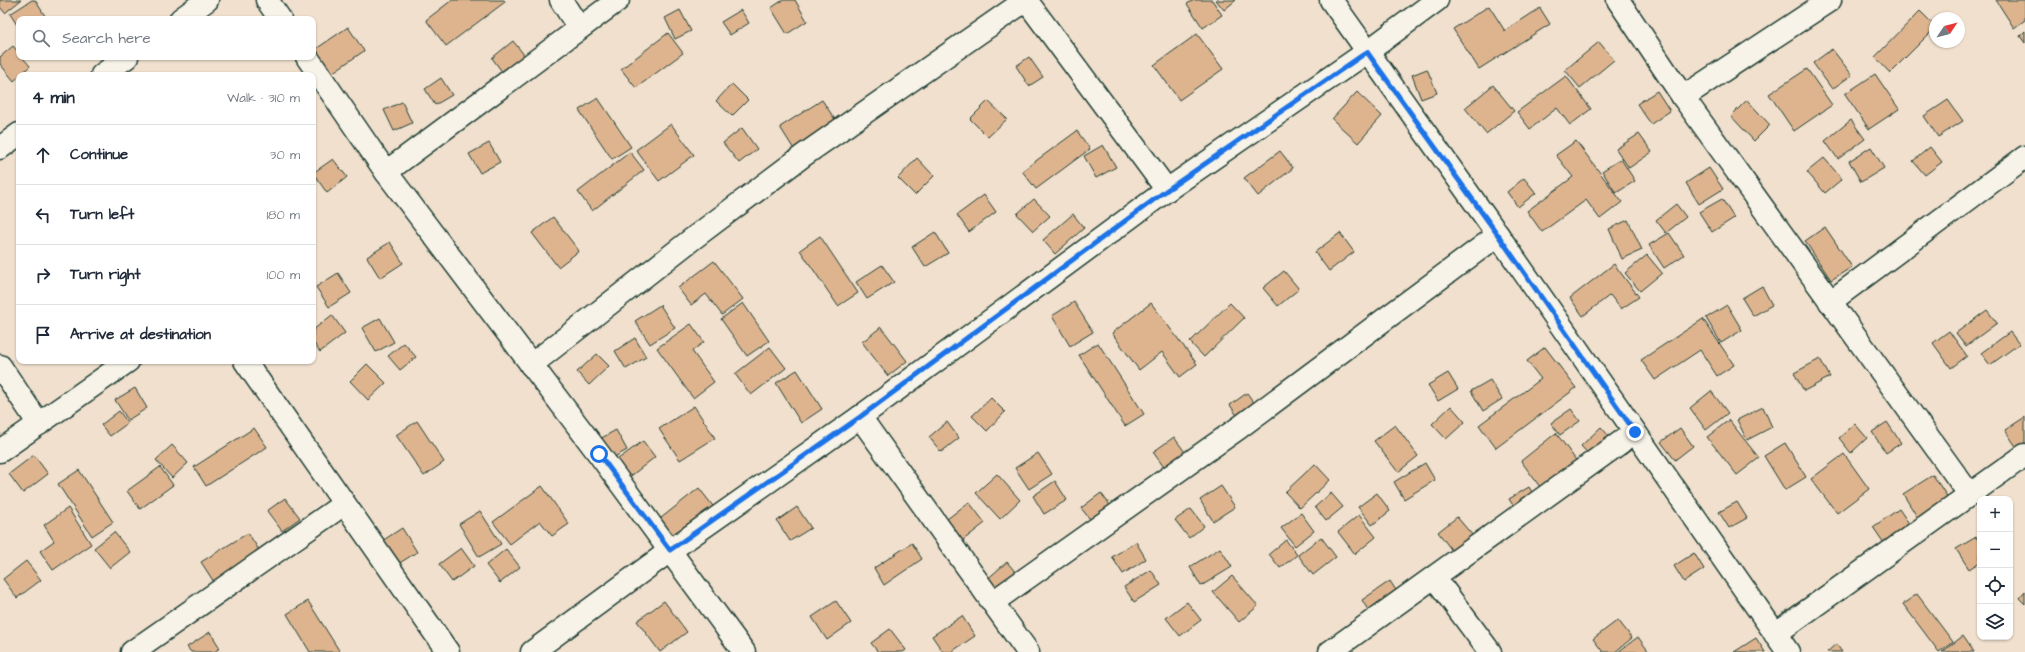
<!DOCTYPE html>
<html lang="en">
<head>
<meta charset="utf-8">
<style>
	body { margin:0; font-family:"Architects Daughter",sans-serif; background:#f2f2f3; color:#1f2937 }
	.controls { position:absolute; right:12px; bottom:12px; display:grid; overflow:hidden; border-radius:8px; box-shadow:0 1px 3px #0004 }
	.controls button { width:36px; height:36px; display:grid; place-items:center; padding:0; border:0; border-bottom:1px solid #e0e1e3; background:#fff; color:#1f2937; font:20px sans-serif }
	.compass { position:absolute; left:1929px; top:12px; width:36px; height:36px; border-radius:50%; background:#fff; box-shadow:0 1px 3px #0004; rotate:55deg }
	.stop { position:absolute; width:12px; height:12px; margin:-9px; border:3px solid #1a73e8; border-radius:50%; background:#fff }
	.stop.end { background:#1a73e8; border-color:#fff; box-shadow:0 1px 4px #0008 }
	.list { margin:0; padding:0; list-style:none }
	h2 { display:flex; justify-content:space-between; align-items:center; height:52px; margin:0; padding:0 16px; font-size:17px }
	h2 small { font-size:13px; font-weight:400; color:#747a83 }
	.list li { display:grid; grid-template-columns:26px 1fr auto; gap:12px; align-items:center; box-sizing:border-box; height:60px; padding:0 16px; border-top:1px solid #e0e1e3 }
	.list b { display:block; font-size:15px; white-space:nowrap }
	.list em { font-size:13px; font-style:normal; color:#747a83 }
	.icon { flex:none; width:22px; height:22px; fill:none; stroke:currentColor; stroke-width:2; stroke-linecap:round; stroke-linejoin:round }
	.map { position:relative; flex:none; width:2025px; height:652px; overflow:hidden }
	.search { position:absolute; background:#fff; box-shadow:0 1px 3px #0004; left:16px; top:16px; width:300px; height:44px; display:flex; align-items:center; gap:10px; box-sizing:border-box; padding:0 14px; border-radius:8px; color:#747a83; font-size:15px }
	.panel { position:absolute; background:#fff; box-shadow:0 1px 3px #0004; left:16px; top:72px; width:300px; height:292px; border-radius:8px }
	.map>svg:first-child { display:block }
	.building { fill:#deb48f; stroke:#1f3d34 }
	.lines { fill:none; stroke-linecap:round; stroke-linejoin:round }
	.minor-casing { stroke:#1f3d34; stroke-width:25 }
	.minor { stroke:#f7f3e8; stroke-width:22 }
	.route { stroke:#1a73e8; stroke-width:5 }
</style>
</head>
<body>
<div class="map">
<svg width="2025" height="652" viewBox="0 0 2025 652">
	<rect width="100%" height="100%" fill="#f0e0cd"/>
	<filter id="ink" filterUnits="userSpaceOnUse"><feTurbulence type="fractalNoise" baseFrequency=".025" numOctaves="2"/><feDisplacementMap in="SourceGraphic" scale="8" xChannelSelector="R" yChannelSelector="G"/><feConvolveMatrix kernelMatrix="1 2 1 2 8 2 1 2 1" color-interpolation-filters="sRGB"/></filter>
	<g filter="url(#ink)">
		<!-- building -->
		<g class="building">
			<polygon points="0,0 21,0 5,13 0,7"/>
			<polygon points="32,0 35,0 47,19 19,19 19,28 10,14"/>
			<polygon points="452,0 504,0 505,2 446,46 426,20"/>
			<polygon points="783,0 795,0 807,21 787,34 771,8"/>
			<polygon points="1194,0 1212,0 1222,15 1203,28 1187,4"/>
			<polygon points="1216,0 1236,0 1224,10"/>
			<polygon points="1996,0 2025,0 2025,20 2014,28"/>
			<polygon points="1489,6 1505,31 1540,8 1550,24 1479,69 1453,29"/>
			<polygon points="680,10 691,31 675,39 665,18"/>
			<polygon points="741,10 749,23 730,35 721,22"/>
			<polygon points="1920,11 1935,26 1935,28 1890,73 1875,57"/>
			<polygon points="348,27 364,51 326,77 313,51"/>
			<polygon points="2025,31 2025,43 2020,36"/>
			<polygon points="668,33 683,53 636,88 621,69"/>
			<polygon points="1197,34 1223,69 1179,100 1154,65"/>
			<polygon points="513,41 525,56 503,73 492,58"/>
			<polygon points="1599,42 1614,60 1580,88 1565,70"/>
			<polygon points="13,46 19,53 19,57 22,57 30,66 14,81 0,64 0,57"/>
			<polygon points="1832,49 1852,75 1832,89 1813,63"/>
			<polygon points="1029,57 1043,77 1029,86 1016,66"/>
			<polygon points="1427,69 1437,93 1421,99 1412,75"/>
			<polygon points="1807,69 1832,105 1794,131 1769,94"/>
			<polygon points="1875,74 1899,109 1869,129 1845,94"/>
			<polygon points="1566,76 1591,109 1570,125 1557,108 1530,129 1517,112"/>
			<polygon points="441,78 452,95 435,105 425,89"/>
			<polygon points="732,84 748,100 732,116 716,101"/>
			<polygon points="1493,85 1514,111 1486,134 1465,108"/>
			<polygon points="1657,91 1670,111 1651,124 1637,104"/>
			<polygon points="1357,92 1382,116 1358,143 1332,119"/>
			<polygon points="598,98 631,147 612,159 579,110"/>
			<polygon points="822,100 838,124 795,151 780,127"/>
			<polygon points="1747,100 1770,125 1754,141 1731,116"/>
			<polygon points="1948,100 1963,121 1938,137 1924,116"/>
			<polygon points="988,101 1007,119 988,137 970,119"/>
			<polygon points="402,102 412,123 394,131 384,110"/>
			<polygon points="1851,120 1865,139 1838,159 1825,141"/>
			<polygon points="671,124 694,155 659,181 636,150"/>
			<polygon points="742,128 757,149 739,163 723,143"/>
			<polygon points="1077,131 1090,149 1036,189 1022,171"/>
			<polygon points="1639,134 1652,152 1629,168 1616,149"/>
			<polygon points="1576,141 1622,202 1600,219 1586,200 1542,232 1527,211 1573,177 1556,155"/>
			<polygon points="489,143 500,162 480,173 469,154"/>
			<polygon points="1103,145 1116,167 1096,178 1084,156"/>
			<polygon points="1871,147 1884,168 1861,182 1849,161"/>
			<polygon points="1930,147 1942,162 1925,175 1913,161"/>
			<polygon points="1280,151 1293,168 1258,196 1244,178"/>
			<polygon points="630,152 644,170 592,211 578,192"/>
			<polygon points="917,158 934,176 915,195 898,178"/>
			<polygon points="1824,158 1842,179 1825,193 1807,172"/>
			<polygon points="333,159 347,177 327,193 313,173"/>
			<polygon points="1621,159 1635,181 1616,193 1602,171"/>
			<polygon points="1709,168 1723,189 1699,204 1686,183"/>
			<polygon points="1524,178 1536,193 1518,207 1507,192"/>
			<polygon points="984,195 996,212 969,232 957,215"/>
			<polygon points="1034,199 1050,216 1033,231 1017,214"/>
			<polygon points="1722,199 1734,218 1712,232 1699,212"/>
			<polygon points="1676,204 1686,217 1666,233 1656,220"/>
			<polygon points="1073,214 1084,228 1055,254 1043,240"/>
			<polygon points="553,217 579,251 558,267 532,233"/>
			<polygon points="1628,220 1642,250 1622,259 1609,229"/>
			<polygon points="1825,227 1852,267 1831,280 1805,241"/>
			<polygon points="935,232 948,253 925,267 912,247"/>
			<polygon points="1340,233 1354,252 1329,271 1315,252"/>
			<polygon points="1669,233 1684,255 1664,268 1649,245"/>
			<polygon points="820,236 858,293 838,306 800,250"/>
			<polygon points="390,242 403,263 380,278 367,257"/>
			<polygon points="1647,255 1662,273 1640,291 1625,273"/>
			<polygon points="714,261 743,299 722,315 706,294 691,305 678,288"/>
			<polygon points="1614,264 1639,297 1621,309 1610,295 1583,316 1570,298"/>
			<polygon points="882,265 894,282 867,299 856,282"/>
			<polygon points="1284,271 1299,289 1278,306 1263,288"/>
			<polygon points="338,273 351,293 329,307 316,287"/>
			<polygon points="1762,286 1772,305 1753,316 1742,298"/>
			<polygon points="1074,302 1093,332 1070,346 1052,316"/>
			<polygon points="743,303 769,341 747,356 721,319"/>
			<polygon points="1151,303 1197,364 1180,377 1162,352 1139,370 1112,333"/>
			<polygon points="1230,303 1244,318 1204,357 1190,342"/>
			<polygon points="660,305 675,328 650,344 635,321"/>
			<polygon points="1727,305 1742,330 1721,343 1706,318"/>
			<polygon points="1987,310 1997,323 1966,346 1956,333"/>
			<polygon points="332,315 345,333 320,352 313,342 313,330"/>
			<polygon points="380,318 394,342 376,352 362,328"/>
			<polygon points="1703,319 1734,365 1717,376 1700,350 1655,380 1641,360"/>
			<polygon points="691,324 704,342 692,351 714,382 693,398 657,348"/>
			<polygon points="881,327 907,361 888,376 862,342"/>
			<polygon points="1949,331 1967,356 1951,368 1933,343"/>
			<polygon points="2010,332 2019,344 1990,365 1981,353"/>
			<polygon points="635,338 646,357 626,369 615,351"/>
			<polygon points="404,343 416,357 400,370 388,356"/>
			<polygon points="1098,343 1144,414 1125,426 1079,355"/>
			<polygon points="770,347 786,368 751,395 735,374"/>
			<polygon points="1545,347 1576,388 1496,448 1479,425 1541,379 1527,361"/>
			<polygon points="597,354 609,366 589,385 577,372"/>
			<polygon points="1820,359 1830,377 1804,391 1794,373"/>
			<polygon points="367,364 386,383 368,400 350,381"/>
			<polygon points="797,370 822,409 801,423 776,383"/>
			<polygon points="1448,373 1458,389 1438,401 1428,385"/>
			<polygon points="1490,380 1502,399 1483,411 1471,391"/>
			<polygon points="135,388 147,408 128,420 115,400"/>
			<polygon points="1711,391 1728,413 1706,430 1690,408"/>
			<polygon points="1247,393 1260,411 1242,423 1230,405"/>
			<polygon points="991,398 1005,412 987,431 972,416"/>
			<polygon points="694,406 715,438 680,460 659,429"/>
			<polygon points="1451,406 1465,422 1446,439 1432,424"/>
			<polygon points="1763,407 1772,427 1747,440 1737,420"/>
			<polygon points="1571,409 1580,421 1560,435 1551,423"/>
			<polygon points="119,411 128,423 110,436 101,425"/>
			<polygon points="2025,417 2025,443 2017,448 2005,430"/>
			<polygon points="1729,420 1759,458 1737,475 1707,437"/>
			<polygon points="417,421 444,462 424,476 396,435"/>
			<polygon points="947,422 959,438 941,452 929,437"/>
			<polygon points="1887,422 1901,443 1886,453 1872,432"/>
			<polygon points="1855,424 1867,438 1851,453 1839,438"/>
			<polygon points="1395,425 1418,456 1398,472 1374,441"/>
			<polygon points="1601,427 1614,442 1594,460 1581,446"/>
			<polygon points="254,428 267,447 206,486 194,467"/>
			<polygon points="1680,428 1693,446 1675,460 1661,442"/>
			<polygon points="616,430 627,450 609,460 598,440"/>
			<polygon points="1556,433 1581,467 1546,495 1521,461"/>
			<polygon points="1174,437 1187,455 1166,470 1153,452"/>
			<polygon points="643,441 655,457 627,479 614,462"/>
			<polygon points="1785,443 1806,477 1785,490 1764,456"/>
			<polygon points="172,445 188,463 172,478 156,460"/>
			<polygon points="1038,453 1052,474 1029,489 1015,468"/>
			<polygon points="1844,454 1869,489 1837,513 1811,479"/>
			<polygon points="34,455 48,474 23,493 9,474"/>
			<polygon points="1425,463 1435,480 1404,499 1394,482"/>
			<polygon points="1315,464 1330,480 1300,508 1285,492"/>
			<polygon points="160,467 173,485 140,509 127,491"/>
			<polygon points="79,470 113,522 92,536 58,484"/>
			<polygon points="997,474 1020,500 1000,519 976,493"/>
			<polygon points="1933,475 1950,501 1919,520 1903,494"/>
			<polygon points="1055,481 1067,500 1044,514 1033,496"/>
			<polygon points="542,486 569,524 552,536 540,521 510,544 493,522"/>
			<polygon points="1221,486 1235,507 1213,521 1200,500"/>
			<polygon points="1529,487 1540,507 1521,518 1509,499"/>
			<polygon points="699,488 716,510 673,544 656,522"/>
			<polygon points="1101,493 1112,508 1093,523 1081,508"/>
			<polygon points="1331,493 1343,507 1326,521 1315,507"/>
			<polygon points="1377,493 1390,511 1372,525 1358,507"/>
			<polygon points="285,498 300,518 282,531 267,511"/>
			<polygon points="969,502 985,523 962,541 946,520"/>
			<polygon points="1737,502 1747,518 1729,528 1719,512"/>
			<polygon points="797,507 811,528 790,541 777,521"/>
			<polygon points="68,508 91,544 53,570 40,551 54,541 44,525"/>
			<polygon points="1191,509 1204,526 1189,538 1175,520"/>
			<polygon points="1899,509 1912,528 1886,546 1873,527"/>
			<polygon points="480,511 501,544 479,557 459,524"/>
			<polygon points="1301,513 1314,531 1295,546 1281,528"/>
			<polygon points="1359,515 1376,537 1355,554 1338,532"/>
			<polygon points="1457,517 1473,536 1453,552 1438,532"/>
			<polygon points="402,528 417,552 398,564 382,541"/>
			<polygon points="114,532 130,552 110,568 94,548"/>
			<polygon points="248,533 261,553 214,582 201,562"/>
			<polygon points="1321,537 1336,557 1313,575 1298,555"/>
			<polygon points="1976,537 1980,543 1980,562 1969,569 1956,549"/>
			<polygon points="1286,540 1297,555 1280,568 1269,554"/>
			<polygon points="1136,542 1146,559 1123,574 1112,557"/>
			<polygon points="912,543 922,559 884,585 874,568"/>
			<polygon points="461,548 474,566 452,582 439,564"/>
			<polygon points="1220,548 1232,567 1201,586 1190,567"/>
			<polygon points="506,549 520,567 500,583 486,565"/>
			<polygon points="1694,553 1704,569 1684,582 1674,566"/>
			<polygon points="26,561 41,580 17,598 3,579"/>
			<polygon points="1007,562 1022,580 999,599 985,581"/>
			<polygon points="1151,570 1161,585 1134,602 1124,587"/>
			<polygon points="1232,576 1258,606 1239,622 1213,592"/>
			<polygon points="1390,581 1403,601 1374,620 1362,600"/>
			<polygon points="2025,591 2025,604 2019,598"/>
			<polygon points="1917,594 1953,642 1939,652 1903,604"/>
			<polygon points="308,601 340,652 310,652 287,614"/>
			<polygon points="664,601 687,632 660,652 637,621"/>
			<polygon points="836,601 851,623 827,640 812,617"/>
			<polygon points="1187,602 1201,620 1180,636 1166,618"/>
			<polygon points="962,616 975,636 951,652 943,652 932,636"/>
			<polygon points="1618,620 1632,638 1615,652 1603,652 1593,639"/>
			<polygon points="890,629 906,650 903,652 878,652 871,643"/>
			<polygon points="210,632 220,648 214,652 191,652 187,647"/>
			<polygon points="1963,636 1974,652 1942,652"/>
			<polygon points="1638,637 1649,652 1618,652"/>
			<polygon points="1756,638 1765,652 1734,652"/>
			<polygon points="1836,644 1842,652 1827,652"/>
		</g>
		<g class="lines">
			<!-- minor casing -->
			<g class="minor-casing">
				<g id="minor">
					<polyline points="267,0 280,19"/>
					<polyline points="561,0 579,28"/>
					<polyline points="1026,0 1167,190"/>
					<polyline points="1331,0 1498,235 1788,652"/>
					<polyline points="1618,0 1683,97 1970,495"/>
					<polyline points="181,19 207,0"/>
					<polyline points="307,57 386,172 599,454 744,652"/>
					<polyline points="102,75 127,57"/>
					<polyline points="1683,97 1830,0"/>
					<polyline points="0,148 19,134"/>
					<polyline points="386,172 618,0"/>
					<polyline points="1830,302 2025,157"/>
					<polyline points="245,361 448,652"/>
					<polyline points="531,365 691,240 804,155 1026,0"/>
					<polyline points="0,366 39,424"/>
					<polyline points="860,417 1028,652"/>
					<polyline points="0,451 128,361"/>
					<polyline points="1435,578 1490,652"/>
					<polyline points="993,602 1240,427 1498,235"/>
					<polyline points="1775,634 2025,455"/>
					<polyline points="132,652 344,504"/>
					<polyline points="532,652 671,550 860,417 1167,190 1367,52 1437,0"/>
					<polyline points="1330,652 1635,432"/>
				</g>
			</g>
			<!-- minor -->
			<use href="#minor" class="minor"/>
		</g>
	</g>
	<g class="lines" filter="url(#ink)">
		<!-- route -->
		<polyline class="route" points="599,454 670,550 860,417 1167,190 1367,52 1498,235 1635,432"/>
	</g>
</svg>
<div class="controls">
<button>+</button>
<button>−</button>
<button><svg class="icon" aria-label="locate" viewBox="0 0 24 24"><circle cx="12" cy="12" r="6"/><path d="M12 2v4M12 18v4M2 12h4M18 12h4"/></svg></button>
<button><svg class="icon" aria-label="layers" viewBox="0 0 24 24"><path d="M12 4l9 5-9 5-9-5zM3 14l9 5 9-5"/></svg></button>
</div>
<svg class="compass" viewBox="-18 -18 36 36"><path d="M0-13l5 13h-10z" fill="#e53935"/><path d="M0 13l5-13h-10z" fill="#747a83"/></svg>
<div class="stop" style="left:599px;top:454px"></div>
<div class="stop end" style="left:1635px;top:432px"></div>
<div class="search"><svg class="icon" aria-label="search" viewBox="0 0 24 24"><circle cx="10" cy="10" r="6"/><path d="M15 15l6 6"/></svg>Search here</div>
<section class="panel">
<h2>4 min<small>Walk · 310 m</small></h2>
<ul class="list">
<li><svg class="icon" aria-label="ahead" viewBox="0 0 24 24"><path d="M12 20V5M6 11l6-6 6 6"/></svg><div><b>Continue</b></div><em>30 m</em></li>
<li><svg class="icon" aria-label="left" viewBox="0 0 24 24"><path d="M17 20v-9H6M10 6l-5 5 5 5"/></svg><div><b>Turn left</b></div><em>180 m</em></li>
<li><svg class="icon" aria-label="right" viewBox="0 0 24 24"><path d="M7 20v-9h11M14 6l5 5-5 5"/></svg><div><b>Turn right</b></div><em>100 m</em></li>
<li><svg class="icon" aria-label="arrive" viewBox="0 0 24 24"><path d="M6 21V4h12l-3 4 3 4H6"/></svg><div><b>Arrive at destination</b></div></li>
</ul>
</section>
</div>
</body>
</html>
